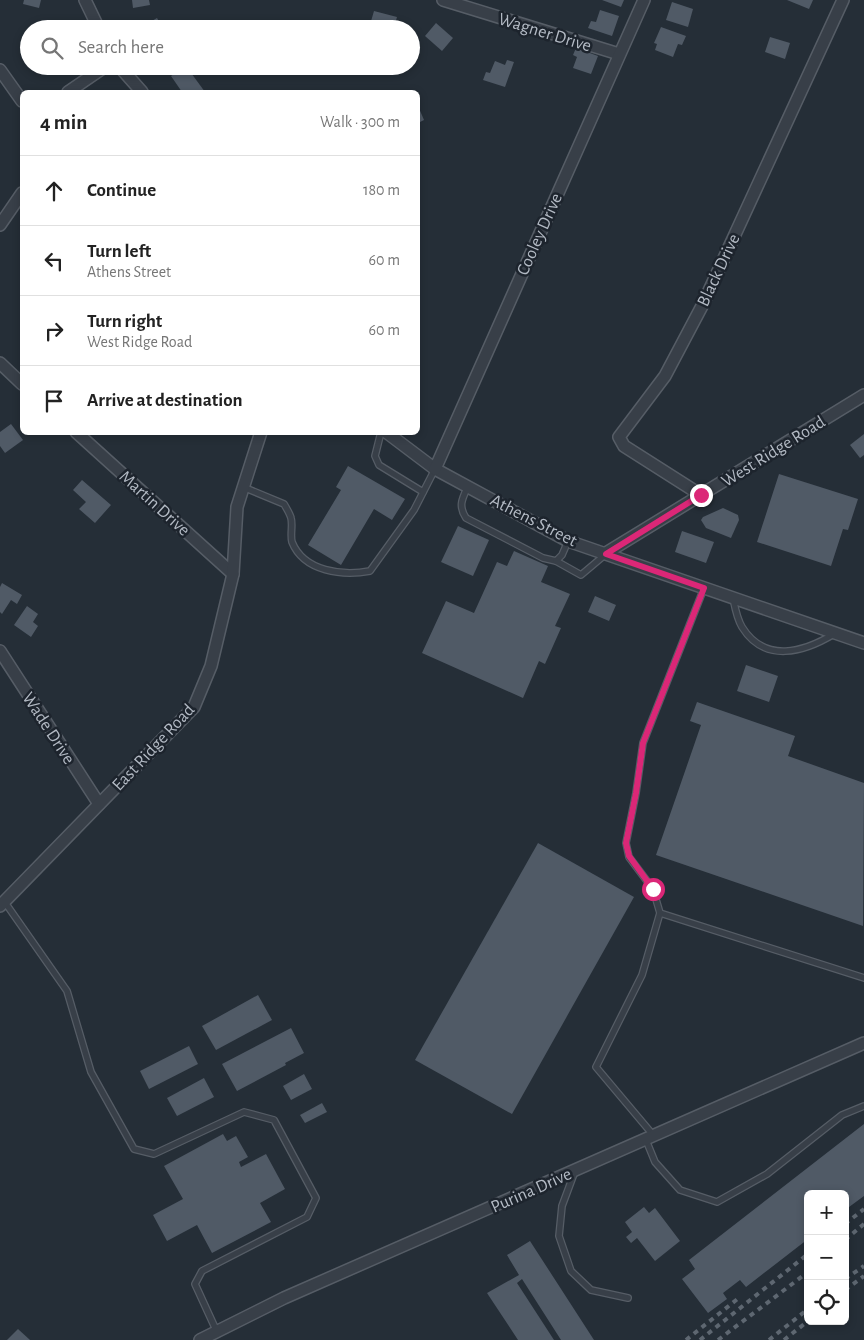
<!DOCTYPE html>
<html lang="en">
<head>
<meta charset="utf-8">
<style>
	body { margin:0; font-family:"Alegreya Sans",sans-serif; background:#f2f2f2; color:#222 }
	.controls { position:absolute; right:15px; bottom:15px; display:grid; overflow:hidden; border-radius:8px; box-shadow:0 2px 8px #0003 }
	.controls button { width:45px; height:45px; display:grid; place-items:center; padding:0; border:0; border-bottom:1px solid #e0e0e0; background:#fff; color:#222; font:25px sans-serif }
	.stop { position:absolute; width:15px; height:15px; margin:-11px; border:4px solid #db2777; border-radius:50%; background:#fff }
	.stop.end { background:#db2777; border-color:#fff; box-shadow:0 1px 5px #0008 }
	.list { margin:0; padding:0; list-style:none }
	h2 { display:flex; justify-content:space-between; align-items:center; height:65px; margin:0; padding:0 20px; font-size:21px }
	h2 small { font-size:16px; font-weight:400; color:#767676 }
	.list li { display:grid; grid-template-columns:32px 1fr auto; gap:15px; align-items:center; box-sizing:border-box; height:70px; padding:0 20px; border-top:1px solid #e0e0e0 }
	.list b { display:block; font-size:19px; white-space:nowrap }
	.list p { margin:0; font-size:16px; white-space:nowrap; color:#767676 }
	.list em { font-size:16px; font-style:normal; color:#767676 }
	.icon { flex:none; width:28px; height:28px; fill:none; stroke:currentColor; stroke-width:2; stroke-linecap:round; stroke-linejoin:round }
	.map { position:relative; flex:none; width:864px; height:1340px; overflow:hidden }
	.search { position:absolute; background:#fff; box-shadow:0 2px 8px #0003; left:20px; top:20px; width:400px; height:55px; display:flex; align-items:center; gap:12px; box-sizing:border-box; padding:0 18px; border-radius:28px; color:#767676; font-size:19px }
	.panel { position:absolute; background:#fff; box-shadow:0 2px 8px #0003; left:20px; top:90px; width:400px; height:345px; border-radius:8px }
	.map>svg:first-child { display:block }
	.building { fill:#505a66 }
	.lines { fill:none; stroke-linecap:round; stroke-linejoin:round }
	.lane-casing { stroke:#565d66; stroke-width:8 }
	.street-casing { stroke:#565d66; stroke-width:14 }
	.lane { stroke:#383f48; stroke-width:5.5 }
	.street { stroke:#383f48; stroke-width:11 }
	.rail { stroke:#5e6771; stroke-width:4; stroke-dasharray:5 5; stroke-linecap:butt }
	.route { stroke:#db2777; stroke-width:6 }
	.labels { text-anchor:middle; stroke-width:5; stroke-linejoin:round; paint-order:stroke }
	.street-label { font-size:18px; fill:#b3bac4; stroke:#1d242d }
</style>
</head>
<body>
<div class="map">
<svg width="864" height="1340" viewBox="0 0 864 1340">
	<rect width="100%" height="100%" fill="#252e37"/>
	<!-- building -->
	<g class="building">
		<polygon points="24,0 41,0 39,8 23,4"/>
		<polygon points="132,0 149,0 150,5 133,8"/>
		<polygon points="602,0 624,0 621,7"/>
		<polygon points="787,0 813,0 809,9"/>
		<polygon points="672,2 693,9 688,27 666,20"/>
		<polygon points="600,10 619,16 612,36 588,28 591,21 596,22"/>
		<polygon points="374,11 397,17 395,24 402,26 401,29 369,28"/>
		<polygon points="157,18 163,29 144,29 143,26"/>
		<polygon points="53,23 57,29 43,29"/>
		<polygon points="436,23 453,38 442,51 425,36"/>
		<polygon points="661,27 686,36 682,45 678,44 673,57 655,50 657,44 654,43"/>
		<polygon points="770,37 790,43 785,59 765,52"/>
		<polygon points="576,48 598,56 591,74 573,68 577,57 573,55"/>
		<polygon points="507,60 514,62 505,87 483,80 486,72 490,73 495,61 505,65"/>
		<polygon points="186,66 205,92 182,92 171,76"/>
		<polygon points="418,106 424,120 418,123"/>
		<polygon points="11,424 23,440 5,453 0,446 0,432"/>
		<polygon points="864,434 864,455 860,458 850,445"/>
		<polygon points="348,466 405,499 392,520 374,509 341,565 308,545 341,490 336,487"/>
		<polygon points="779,474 858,499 848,530 843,529 831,566 757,542"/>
		<polygon points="82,480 111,505 95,523 79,509 86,502 73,490"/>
		<polygon points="723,508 738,515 739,520 731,538 706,528 701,520 703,517"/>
		<polygon points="458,526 489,540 473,576 441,562"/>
		<polygon points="682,531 714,542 706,563 675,552"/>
		<polygon points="514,551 548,566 541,582 570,594 555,626 561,628 545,664 539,661 523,698 422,653 446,601 474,613 497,562 507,566"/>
		<polygon points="2,583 22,595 17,604 11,600 2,614 0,612 0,587"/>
		<polygon points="595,596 616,605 609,621 588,612"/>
		<polygon points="27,606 38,614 33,622 38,626 31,637 14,625"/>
		<polygon points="746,665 778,676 769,702 737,691"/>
		<polygon points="697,702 795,736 788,756 864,783 863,926 656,855 701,725 690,721"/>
		<polygon points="538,843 634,897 512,1114 415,1060"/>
		<polygon points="258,995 272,1020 216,1050 202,1026"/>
		<polygon points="291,1028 304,1053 285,1063 286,1065 237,1091 222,1064"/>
		<polygon points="189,1046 198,1064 149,1089 140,1071"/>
		<polygon points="304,1074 312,1089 291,1100 283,1086"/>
		<polygon points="204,1078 214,1097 177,1116 167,1098"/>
		<polygon points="322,1103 327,1112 305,1123 300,1115"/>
		<polygon points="864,1124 864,1196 845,1210 845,1194 808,1194 808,1239 746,1287 740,1280 723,1293 727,1299 708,1313 682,1279 695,1269 689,1260"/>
		<polygon points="223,1134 227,1141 236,1136 248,1157 239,1162 241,1167 266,1154 285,1189 260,1203 271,1222 212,1253 197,1225 167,1241 153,1215 183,1199 164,1166"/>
		<polygon points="644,1207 649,1213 655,1208 680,1241 655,1261 637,1238 631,1243 626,1237 632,1232 625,1222"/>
		<polygon points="530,1241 594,1340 561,1340 522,1279 517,1283 554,1340 518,1340 487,1293 519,1275 507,1255"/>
		<polygon points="18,1329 30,1340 7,1340"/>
	</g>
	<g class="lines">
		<!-- lane casing -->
		<g class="lane-casing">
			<g id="lane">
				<polyline points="381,432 375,456 379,465 423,492"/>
				<path d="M 468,486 C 462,499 458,506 466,518 L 543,558 L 556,561 L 562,555 L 568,541"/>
				<path d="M 243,487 L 284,504 C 287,509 290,514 291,518 C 293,525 290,535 292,542 C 304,572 343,576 370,571 L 414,510 L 435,469"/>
				<polyline points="556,561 581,575 606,554"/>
				<path d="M 733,598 C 735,608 737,619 742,627 C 765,664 804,652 834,634"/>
				<polyline points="4,901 67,991 91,1072 134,1149 154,1154 244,1112 274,1120 316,1198 307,1217 202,1271 195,1284 217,1332"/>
				<polyline points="660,913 864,978"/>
				<polyline points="654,1136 596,1067 642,975 660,913 653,889 629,857 626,843 636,793 643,743 704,588"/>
				<polyline points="646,1140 655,1162 680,1190 717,1202 767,1174 842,1115 864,1106"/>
				<polyline points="575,1171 562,1206 559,1236 571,1271 591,1290 628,1298"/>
			</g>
		</g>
		<!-- street casing -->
		<g class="street-casing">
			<g id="street">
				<polyline points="85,0 99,29"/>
				<polyline points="443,0 619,54"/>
				<polyline points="119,66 142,92"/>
				<polyline points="0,70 22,101"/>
				<polyline points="68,92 106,66"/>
				<polyline points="0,225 22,193"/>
				<polyline points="0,363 22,384"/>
				<polyline points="76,432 233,574"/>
				<polyline points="386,432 435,469 568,541 864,643"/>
				<polyline points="435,469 644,0"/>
				<polyline points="701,495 624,446 619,437 665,376 702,306 843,0"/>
				<polyline points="606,553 864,395"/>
				<polyline points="0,651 99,804"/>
				<polyline points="0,906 194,707 211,666 233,574 237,507 261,432"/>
				<polyline points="200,1340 284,1298 864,1043"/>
			</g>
		</g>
		<!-- lane -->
		<use href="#lane" class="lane"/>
		<!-- street -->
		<use href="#street" class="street"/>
		<!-- rail -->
		<g class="rail">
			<polyline points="845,1224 864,1209"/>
			<polyline points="845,1240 864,1224"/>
			<polyline points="845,1279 864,1266"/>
			<polyline points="845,1290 864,1276"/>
			<polyline points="686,1340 740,1297"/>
			<polyline points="700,1340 808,1254"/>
			<polyline points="718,1340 808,1272"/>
			<polyline points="769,1340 808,1309"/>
			<polyline points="784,1340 808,1321"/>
		</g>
	</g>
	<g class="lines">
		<!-- route -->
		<polyline class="route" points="653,889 629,856 626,843 636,793 643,743 704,588 606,554 701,495"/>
	</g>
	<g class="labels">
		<!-- street labels -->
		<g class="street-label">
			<text transform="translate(545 32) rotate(17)" y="6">Wagner Drive</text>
			<text transform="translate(539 234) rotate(-66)" y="6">Cooley Drive</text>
			<text transform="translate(718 270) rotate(-65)" y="6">Black Drive</text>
			<text transform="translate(773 451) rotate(-32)" y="6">West Ridge Road</text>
			<text transform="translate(155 503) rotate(42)" y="6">Martin Drive</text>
			<text transform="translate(534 520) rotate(27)" y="6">Athens Street</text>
			<text transform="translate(49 728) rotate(57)" y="6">Wade Drive</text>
			<text transform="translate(153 747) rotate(-47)" y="6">East Ridge Road</text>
			<text transform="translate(531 1190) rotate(-24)" y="6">Purina Drive</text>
		</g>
	</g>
</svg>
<div class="controls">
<button>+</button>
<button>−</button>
<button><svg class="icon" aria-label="locate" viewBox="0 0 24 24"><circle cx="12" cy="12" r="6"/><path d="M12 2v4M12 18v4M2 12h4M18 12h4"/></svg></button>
</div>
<div class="stop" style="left:653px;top:889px"></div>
<div class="stop end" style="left:701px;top:495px"></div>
<div class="search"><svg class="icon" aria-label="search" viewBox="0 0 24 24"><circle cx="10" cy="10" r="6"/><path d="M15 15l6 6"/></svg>Search here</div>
<section class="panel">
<h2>4 min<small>Walk · 300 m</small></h2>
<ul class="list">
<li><svg class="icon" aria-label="ahead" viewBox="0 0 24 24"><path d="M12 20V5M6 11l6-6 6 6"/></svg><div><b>Continue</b></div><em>180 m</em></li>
<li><svg class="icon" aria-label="left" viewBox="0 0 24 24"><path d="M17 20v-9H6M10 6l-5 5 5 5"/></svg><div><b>Turn left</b><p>Athens Street</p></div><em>60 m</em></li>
<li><svg class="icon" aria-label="right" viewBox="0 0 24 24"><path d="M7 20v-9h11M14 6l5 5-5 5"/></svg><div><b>Turn right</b><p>West Ridge Road</p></div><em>60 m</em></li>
<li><svg class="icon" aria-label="arrive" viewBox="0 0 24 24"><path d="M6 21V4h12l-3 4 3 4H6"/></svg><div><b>Arrive at destination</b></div></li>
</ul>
</section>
</div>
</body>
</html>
